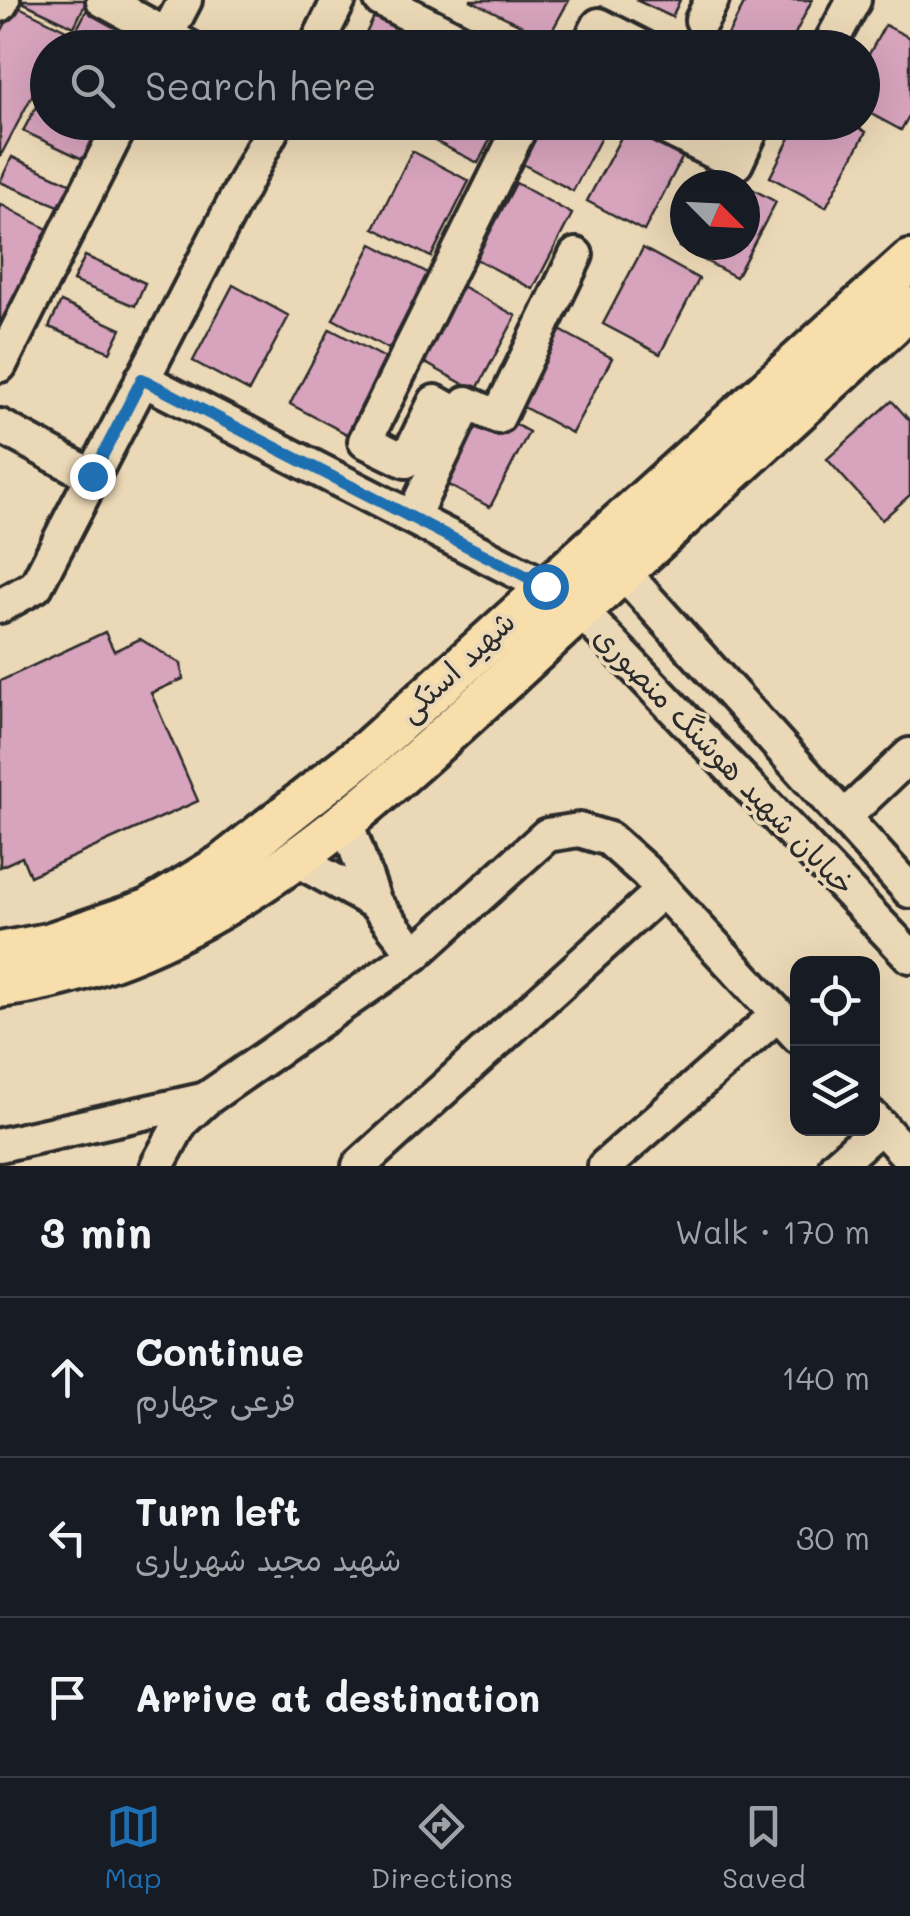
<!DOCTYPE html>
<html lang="en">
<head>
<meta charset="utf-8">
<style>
	body { margin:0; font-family:Mali,"Playpen Sans Arabic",sans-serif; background:#242831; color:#f1f3f6 }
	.controls { position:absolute; right:30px; bottom:30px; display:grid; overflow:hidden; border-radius:20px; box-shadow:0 10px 40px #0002 }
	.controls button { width:90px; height:90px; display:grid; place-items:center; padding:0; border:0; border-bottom:2px solid #363941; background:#171b24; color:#f1f3f6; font:50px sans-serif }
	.compass { position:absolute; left:670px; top:170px; width:90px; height:90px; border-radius:50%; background:#171b24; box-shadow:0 10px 40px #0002; rotate:114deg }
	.stop { position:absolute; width:30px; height:30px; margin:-22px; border:8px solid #1f6fb2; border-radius:50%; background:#fff }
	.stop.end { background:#1f6fb2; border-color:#fff; box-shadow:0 2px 10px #0008 }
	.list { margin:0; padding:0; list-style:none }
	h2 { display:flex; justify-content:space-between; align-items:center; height:130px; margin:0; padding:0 40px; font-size:42px }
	h2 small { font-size:32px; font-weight:400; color:#9ea1a6 }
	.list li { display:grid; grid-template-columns:65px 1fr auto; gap:30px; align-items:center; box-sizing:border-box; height:160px; padding:0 40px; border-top:2px solid #363941 }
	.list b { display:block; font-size:38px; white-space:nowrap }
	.list p { margin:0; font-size:32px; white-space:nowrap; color:#9ea1a6 }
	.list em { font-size:32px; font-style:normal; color:#9ea1a6 }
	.icon { flex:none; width:55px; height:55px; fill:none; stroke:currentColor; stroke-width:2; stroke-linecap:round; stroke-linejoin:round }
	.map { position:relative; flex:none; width:910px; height:1166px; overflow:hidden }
	.search { position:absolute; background:#171b24; box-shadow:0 10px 40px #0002; left:30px; right:30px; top:30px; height:110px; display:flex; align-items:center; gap:25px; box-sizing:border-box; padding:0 35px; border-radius:55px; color:#9ea1a6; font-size:38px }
	.sheet { height:610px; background:#171b24 }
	nav { display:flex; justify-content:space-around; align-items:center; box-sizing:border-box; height:140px; border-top:2px solid #363941; background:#171b24; font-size:28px; color:#9ea1a6 }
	nav a { display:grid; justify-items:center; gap:5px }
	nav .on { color:#1f6fb2 }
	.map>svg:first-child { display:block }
	.building { fill:#d7a3bd; stroke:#2b2b2b; stroke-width:2.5 }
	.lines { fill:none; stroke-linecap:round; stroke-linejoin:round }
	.minor-casing { stroke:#2b2b2b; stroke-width:40 }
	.major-casing { stroke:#2b2b2b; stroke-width:48 }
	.minor { stroke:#ebd8b6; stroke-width:32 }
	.major { stroke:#f8deab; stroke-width:40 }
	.route { stroke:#1f6fb2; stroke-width:12 }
	.labels { text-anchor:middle; stroke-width:8; stroke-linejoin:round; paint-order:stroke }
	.street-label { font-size:30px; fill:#2b2b2b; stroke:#ebd8b6 }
</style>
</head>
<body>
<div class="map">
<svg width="910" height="1166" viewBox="0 0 910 1166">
	<rect width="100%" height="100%" fill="#ebd8b6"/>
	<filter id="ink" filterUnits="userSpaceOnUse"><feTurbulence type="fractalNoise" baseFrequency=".01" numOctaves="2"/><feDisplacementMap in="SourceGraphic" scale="20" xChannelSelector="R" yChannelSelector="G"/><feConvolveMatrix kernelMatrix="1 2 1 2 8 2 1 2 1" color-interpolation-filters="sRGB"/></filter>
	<g filter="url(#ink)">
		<!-- building -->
		<g class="building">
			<polygon points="18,0 87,0 74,27"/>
			<polygon points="92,0 155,34 148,48 67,48"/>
			<polygon points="470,0 569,0 553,29 541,35"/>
			<polygon points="636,0 680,0 672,17"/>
			<polygon points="746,0 812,0 788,48 729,48 723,45"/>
			<polygon points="15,5 66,30 57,48 48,48 48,65 0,157 0,34"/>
			<polygon points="375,15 432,43 430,48 359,48"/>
			<polygon points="885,25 910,38 910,114 901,130 862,109 862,67"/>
			<polygon points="48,85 48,122 111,122 91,163 23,131"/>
			<polygon points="427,122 499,122 478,163 421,134"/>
			<polygon points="537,122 609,122 573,191 517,161"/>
			<polygon points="798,122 849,122 866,132 826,207 770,177"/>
			<polygon points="627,126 683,156 644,231 587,201"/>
			<polygon points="412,151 469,181 431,257 374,228"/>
			<polygon points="12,157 72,184 61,207 0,182"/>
			<polygon points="719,172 744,185 712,185"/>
			<polygon points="516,183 572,214 533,289 476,259"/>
			<polygon points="745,185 776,202 736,277 679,247 685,237 685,245 745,245"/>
			<polygon points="0,204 53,232 0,339"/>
			<polygon points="372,244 428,273 389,349 333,319"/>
			<polygon points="643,248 699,279 660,354 603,324"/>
			<polygon points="85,256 145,283 135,306 73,281"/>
			<polygon points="233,285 289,316 249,391 193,361"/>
			<polygon points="460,285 516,316 476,391 420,360"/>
			<polygon points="61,302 121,329 110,352 49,327"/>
			<polygon points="556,328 612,358 572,433 516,403"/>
			<polygon points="330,329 387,359 347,434 290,404"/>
			<polygon points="473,401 529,432 490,507 433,477"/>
			<polygon points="892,401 910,421 910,495 882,520 827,459"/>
			<polygon points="105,632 114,651 140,639 181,664 183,679 151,693 198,801 30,876 22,857 0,867 0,681"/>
		</g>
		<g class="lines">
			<!-- minor casing -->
			<g class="minor-casing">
				<g id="minor">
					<polyline points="103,0 190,48"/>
					<polyline points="381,0 475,48"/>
					<polyline points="0,5 3,0"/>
					<polyline points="702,20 712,0"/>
					<polyline points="160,48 185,0"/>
					<polyline points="315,48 339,0"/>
					<polyline points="587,48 599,25 644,48"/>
					<polyline points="828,48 854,0"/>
					<polyline points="654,122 736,163 755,122"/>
					<polyline points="0,365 122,122"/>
					<polyline points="142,379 545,586"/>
					<polyline points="460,416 435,402 406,461 365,441 523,122"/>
					<polyline points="0,426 92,476"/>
					<polyline points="413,516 467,403 498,417 576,255"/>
					<polyline points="623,572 910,891"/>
					<polyline points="0,606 36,586 276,122"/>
					<polyline points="580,610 910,956"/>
					<polyline points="856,806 910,755"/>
					<polyline points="297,860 375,903 345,818"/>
					<polyline points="375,903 415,954"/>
					<polyline points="872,1117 910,1158"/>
					<polyline points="0,1145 202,1100"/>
					<polyline points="157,1166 181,1122 206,1099 415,954 547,835 579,830 609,839 646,872 798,1036"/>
					<polyline points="359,1166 663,890"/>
					<polyline points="605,1166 777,1015"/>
					<polyline points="836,1166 881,1126"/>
				</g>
			</g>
			<!-- major casing -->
			<g class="major-casing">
				<g id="major">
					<polyline points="0,953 48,944 148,910 222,865 368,750 910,261"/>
					<path d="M 0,987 C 235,957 414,761 581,610 C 691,510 800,409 910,308"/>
				</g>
			</g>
			<!-- minor -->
			<use href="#minor" class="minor"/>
			<!-- major -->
			<use href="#major" class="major"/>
		</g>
	</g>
	<g class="lines" filter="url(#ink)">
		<!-- route -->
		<polyline class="route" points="92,476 142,379 545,586"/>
	</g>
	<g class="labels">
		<!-- street labels -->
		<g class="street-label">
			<text transform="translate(457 667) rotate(-43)" y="10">شهید استکی</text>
			<text transform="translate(724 761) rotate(46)" y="10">خیابان شهید هوشنگ منصوری</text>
		</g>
	</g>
</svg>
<div class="controls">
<button><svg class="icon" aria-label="locate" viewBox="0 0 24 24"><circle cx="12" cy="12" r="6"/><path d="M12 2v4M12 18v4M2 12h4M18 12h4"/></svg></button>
<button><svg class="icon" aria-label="layers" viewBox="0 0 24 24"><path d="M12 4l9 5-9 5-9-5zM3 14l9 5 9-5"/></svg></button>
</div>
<svg class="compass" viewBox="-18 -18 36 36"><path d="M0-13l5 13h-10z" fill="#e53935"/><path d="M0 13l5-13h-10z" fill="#9ea1a6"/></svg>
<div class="stop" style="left:545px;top:586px"></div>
<div class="stop end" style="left:92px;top:476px"></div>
<div class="search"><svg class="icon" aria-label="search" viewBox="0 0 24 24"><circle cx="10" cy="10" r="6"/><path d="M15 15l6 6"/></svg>Search here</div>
</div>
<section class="sheet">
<h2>3 min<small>Walk · 170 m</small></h2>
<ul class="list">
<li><svg class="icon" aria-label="ahead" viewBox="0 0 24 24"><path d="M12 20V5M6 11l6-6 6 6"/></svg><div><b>Continue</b><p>فرعی چهارم</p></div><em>140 m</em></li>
<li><svg class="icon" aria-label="left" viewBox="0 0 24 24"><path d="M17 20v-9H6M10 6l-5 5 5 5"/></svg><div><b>Turn left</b><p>شهید مجید شهریاری</p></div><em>30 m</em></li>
<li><svg class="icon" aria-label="arrive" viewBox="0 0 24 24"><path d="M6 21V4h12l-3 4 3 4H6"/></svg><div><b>Arrive at destination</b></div></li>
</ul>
</section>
<nav>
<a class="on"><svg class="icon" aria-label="map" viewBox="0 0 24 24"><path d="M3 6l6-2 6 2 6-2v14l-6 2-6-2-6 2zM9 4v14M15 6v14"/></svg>Map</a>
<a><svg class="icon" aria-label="directions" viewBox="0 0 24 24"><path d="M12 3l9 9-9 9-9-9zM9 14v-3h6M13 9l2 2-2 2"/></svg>Directions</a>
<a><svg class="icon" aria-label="saved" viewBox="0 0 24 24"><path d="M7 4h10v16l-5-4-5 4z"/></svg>Saved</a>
</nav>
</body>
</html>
